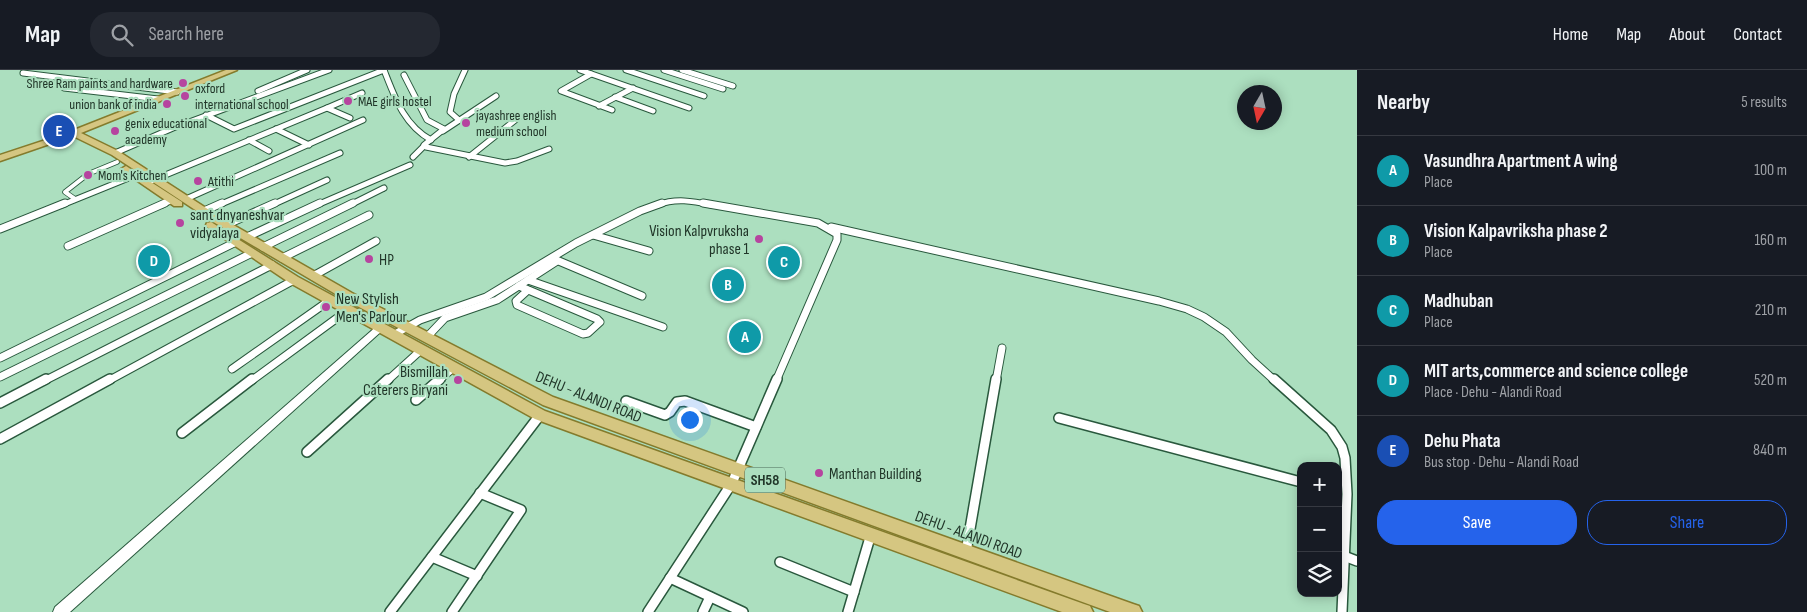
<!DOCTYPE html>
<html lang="en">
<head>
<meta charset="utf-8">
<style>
	body { margin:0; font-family:"Sofia Sans Condensed",sans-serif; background:#242831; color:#f1f3f6 }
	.controls { position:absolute; right:15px; bottom:15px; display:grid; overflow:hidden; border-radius:10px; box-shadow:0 2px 12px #0003 }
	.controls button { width:45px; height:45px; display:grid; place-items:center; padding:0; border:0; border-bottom:1px solid #363941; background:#171b24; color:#f1f3f6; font:25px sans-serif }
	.compass { position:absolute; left:1237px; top:15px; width:45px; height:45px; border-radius:50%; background:#171b24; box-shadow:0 2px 12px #0003; rotate:189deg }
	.you { position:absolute; left:689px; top:349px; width:18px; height:18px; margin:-12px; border:4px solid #fff; border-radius:50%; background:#1a73e8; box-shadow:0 0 0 8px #1a73e833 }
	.badge { display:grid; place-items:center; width:32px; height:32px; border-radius:50%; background:#2563eb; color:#fff; font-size:16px; font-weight:700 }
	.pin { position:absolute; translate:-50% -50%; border:2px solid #fff; box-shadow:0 1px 5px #0006 }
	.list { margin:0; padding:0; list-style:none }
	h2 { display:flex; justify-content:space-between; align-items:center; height:65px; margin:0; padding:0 20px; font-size:21px }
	h2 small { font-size:16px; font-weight:400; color:#9ea1a6 }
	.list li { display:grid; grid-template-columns:32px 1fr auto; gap:15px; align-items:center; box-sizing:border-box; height:70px; padding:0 20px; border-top:1px solid #363941 }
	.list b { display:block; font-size:19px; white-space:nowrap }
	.list p { margin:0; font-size:16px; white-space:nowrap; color:#9ea1a6 }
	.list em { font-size:16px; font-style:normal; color:#9ea1a6 }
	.actions { display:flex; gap:10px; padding:15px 20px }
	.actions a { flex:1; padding:11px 0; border:1px solid #2563eb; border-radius:20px; text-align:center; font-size:18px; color:#2563eb }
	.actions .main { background:#2563eb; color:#fff }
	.icon { flex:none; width:28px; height:28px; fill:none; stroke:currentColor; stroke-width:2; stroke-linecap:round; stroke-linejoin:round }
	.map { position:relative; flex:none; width:1357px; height:542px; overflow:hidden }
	header { display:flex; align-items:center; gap:30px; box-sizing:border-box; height:70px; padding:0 25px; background:#171b24; border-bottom:1px solid #363941 }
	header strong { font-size:24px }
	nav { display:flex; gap:28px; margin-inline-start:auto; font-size:18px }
	.search { width:350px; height:45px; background:#242831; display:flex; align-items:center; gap:12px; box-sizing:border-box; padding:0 18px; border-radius:20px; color:#9ea1a6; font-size:19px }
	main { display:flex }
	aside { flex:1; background:#171b24 }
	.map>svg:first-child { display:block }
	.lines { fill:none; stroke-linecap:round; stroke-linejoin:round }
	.pedestrian-casing { stroke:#29583d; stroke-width:5.5 }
	.minor-far2-casing { stroke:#29583d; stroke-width:7 }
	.minor-far1-casing { stroke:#29583d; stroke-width:9 }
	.minor-casing { stroke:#29583d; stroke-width:12 }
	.tertiary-casing { stroke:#29583d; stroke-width:2 }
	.primary-casing { stroke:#847b2c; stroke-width:3 }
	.pedestrian { stroke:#fff; stroke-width:4 }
	.minor-far2 { stroke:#fff; stroke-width:5 }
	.minor-far1 { stroke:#fff; stroke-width:7 }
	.minor { stroke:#fff; stroke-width:9 }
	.tertiary { fill:#fff; fill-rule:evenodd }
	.primary { fill:#d5c681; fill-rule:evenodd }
	.poi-dot { fill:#b6449f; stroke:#acdfbf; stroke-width:2 }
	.labels { text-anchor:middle; stroke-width:4.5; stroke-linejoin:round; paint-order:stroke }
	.far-poi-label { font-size:14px; fill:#213629; stroke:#acdfbf; text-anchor:start }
	.shield { fill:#acdfbf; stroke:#4b6956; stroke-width:1 }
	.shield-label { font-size:15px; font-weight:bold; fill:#213629 }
	.poi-label { font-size:16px; fill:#213629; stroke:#acdfbf; text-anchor:start }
	.street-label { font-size:16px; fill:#213629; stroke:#acdfbf }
</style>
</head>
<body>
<header>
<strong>Map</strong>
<div class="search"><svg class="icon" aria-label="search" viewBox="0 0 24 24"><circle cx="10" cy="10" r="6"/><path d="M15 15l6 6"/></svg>Search here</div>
<nav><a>Home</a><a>Map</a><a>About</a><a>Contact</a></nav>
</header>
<main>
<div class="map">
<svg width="1357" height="542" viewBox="0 0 1357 542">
	<rect width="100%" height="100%" fill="#acdfbf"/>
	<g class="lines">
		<!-- pedestrian casing -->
		<g class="pedestrian-casing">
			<polyline id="pedestrian" points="75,129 65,122 88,104 117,92"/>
		</g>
		<!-- minor-far2 casing -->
		<g class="minor-far2-casing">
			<g id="minor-far2">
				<path d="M 384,0 C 395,28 404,55 431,70"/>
				<polyline points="580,0 689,38"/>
				<polyline points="626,0 704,26"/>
				<polyline points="664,0 723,19"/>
				<polyline points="682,0 733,16"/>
				<polyline points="23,3 177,22"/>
				<polyline points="591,4 561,21 612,40"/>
				<polyline points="404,5 427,50 444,59 424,75 426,77 505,93 517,91 549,79"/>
				<polyline points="64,18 158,29"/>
				<polyline points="258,21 307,0"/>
				<polyline points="615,27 653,41"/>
				<polyline points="599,36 633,18"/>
				<polyline points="327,38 362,23"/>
				<polyline points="206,45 234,59 384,0"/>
				<polyline points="459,50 450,42 454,24 465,0"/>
				<polyline points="276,59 309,75"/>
				<polyline points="443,61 496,26"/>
				<polyline points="249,70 269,81"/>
				<polyline points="115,83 173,58 329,0"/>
				<polyline points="413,87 424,76"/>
				<polyline points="469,87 519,47"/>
				<polyline points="146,113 327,38 350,48"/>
				<polyline points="186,129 363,50"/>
				<polyline points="62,135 141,103"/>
				<polyline points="162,135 172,130"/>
				<polyline points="219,135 340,83"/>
				<polyline points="272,135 327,110"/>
				<polyline points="317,135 410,95"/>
				<polyline points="350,135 384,118"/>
				<path d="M 658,135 C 675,128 693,131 711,135"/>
			</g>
		</g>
		<!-- minor-far1 casing -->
		<g class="minor-far1-casing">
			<g id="minor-far1">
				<polyline points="703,133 818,153 837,164 837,170 776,311"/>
				<polyline points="195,145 222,133"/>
				<polyline points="226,155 275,133"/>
				<polyline points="831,157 1159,231 1187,239 1204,247 1226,262 1252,290 1275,311"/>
				<polyline points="0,159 65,133"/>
				<polyline points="593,165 649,181"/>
				<polyline points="247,167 320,133"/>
				<polyline points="68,176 165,133"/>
				<polyline points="263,177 353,133"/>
				<polyline points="282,188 369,145"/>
				<polyline points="554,189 642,226"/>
				<polyline points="313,206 376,171"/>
				<polyline points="528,210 663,257"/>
				<polyline points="519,216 597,249 600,252 588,263 583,264 517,235 516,231 528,220"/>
				<polyline points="395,264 420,250 486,227 576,173 640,141 662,133"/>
				<polyline points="427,267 445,248 497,230 557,191"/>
				<polyline points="0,288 236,172"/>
				<polyline points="232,299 330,230"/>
				<polyline points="0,307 252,183"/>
				<polyline points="44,311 272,195"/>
				<polyline points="108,311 294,210"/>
				<polyline points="251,311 348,240"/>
				<polyline points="387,311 421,280"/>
				<polyline points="438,311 453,298"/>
				<polyline points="996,311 1002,278"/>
			</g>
		</g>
		<!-- minor casing -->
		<g class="minor-casing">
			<g id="minor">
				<polyline points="1274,309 1331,360 1342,377 1345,388 1347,424 1342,542"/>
				<polyline points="416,330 440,309"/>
				<polyline points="626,331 665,345 670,342 677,332 685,331 756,357"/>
				<polyline points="0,333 46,309"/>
				<polyline points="1059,348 1301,412"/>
				<polyline points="182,363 252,309"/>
				<polyline points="0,369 110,309"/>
				<polyline points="307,382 388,309"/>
				<polyline points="966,482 996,309"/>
				<polyline points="1344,486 1357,491"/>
				<polyline points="432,487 477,506"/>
				<polyline points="780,492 854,522"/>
				<polyline points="670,508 743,542"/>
				<polyline points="390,542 540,345"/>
				<polyline points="452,542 521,440 480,423"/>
				<polyline points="648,542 732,413 777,309"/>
				<polyline points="703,542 710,527"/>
				<polyline points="848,542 871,464"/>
			</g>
		</g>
		<!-- tertiary casing -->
		<g class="tertiary-casing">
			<polygon id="tertiary" points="381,254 386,257 384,259 70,542 53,542 55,537 378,255"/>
		</g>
		<!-- primary casing -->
		<g class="primary-casing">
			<g id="primary">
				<polygon points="226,0 237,0 81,63 118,81 223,149 352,223 553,327 1133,534 1139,536 1142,542 1110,542 543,335 344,229 215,153 112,85 73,66 0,91 0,85 67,63 67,59 74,60"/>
				<polygon points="126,96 182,132 182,136 174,136 123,101 121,99"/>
				<polygon points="211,152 298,207 545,341 1084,534 1090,536 1093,542 1062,542 535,349 290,213 207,157 206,155 207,153"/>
			</g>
		</g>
		<!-- pedestrian -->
		<use href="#pedestrian" class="pedestrian"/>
		<!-- minor-far2 -->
		<use href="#minor-far2" class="minor-far2"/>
		<!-- minor-far1 -->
		<use href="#minor-far1" class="minor-far1"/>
		<!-- minor -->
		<use href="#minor" class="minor"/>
		<!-- tertiary -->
		<use href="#tertiary" class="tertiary"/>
		<!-- primary -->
		<use href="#primary" class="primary"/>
	</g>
	<!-- markers -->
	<g class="poi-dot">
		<circle cx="183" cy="13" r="5"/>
		<circle cx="185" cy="26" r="5"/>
		<circle cx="348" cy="31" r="5"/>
		<circle cx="167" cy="34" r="5"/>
		<circle cx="466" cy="53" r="5"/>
		<circle cx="115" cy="61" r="5"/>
		<circle cx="88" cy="105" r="5"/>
		<circle cx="198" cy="111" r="5"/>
		<circle cx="180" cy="153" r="5"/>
		<circle cx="759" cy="169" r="5"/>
		<circle cx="369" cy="189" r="5"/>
		<circle cx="326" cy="237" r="5"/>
		<circle cx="458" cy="310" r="5"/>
		<circle cx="819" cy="403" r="5"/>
	</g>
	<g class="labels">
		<!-- far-poi labels -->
		<g class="far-poi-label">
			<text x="173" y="18" text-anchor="end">Shree Ram paints and hardware</text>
			<text x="195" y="23">oxford<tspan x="195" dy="16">international school</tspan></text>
			<text x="358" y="36">MAE girls hostel</text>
			<text x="157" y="39" text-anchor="end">union bank of india</text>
			<text x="476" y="50">jayashree english<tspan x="476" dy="16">medium school</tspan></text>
			<text x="125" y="58">genix educational<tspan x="125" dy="16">academy</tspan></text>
			<text x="98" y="110">Mom's Kitchen</text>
			<text x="208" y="116">Atithi</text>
		</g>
		<!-- shield labels -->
		<rect class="shield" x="745" y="397.5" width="40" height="25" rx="4"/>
		<g class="shield-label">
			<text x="765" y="415">SH58</text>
		</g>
		<!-- poi labels -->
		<g class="poi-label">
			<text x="190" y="150">sant dnyaneshvar<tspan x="190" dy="18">vidyalaya</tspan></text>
			<text x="749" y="166" text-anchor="end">Vision Kalpvruksha<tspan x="749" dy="18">phase 1</tspan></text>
			<text x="379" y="195">HP</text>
			<text x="336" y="234">New Stylish<tspan x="336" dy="18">Men's Parlour</tspan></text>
			<text x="448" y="307" text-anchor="end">Bismillah<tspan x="448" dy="18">Caterers Biryani</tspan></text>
			<text x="829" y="409">Manthan Building</text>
		</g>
		<!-- street labels -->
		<g class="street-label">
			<text transform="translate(589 326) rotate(22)" y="6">DEHU - ALANDI ROAD</text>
			<text transform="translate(969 464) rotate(20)" y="6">DEHU - ALANDI ROAD</text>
		</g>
	</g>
</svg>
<div class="controls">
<button>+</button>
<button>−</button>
<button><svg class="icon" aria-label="layers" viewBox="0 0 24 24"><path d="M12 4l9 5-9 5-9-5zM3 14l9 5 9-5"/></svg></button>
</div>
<svg class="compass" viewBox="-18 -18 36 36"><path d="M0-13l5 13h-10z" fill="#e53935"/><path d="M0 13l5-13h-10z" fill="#9ea1a6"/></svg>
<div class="you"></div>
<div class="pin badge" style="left:745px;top:267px;background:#0f9aa8">A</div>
<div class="pin badge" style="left:728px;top:215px;background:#0f9aa8">B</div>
<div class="pin badge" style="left:784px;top:192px;background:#0f9aa8">C</div>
<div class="pin badge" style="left:154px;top:191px;background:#0f9aa8">D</div>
<div class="pin badge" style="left:59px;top:61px;background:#1a4fb4">E</div>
</div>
<aside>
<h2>Nearby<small>5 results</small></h2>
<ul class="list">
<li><span class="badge" style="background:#0f9aa8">A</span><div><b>Vasundhra Apartment A wing</b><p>Place</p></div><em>100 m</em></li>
<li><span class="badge" style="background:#0f9aa8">B</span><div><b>Vision Kalpavriksha phase 2</b><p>Place</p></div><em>160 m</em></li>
<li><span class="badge" style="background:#0f9aa8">C</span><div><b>Madhuban</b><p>Place</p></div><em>210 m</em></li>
<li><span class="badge" style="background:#0f9aa8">D</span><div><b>MIT arts,commerce and science college</b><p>Place · Dehu - Alandi Road</p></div><em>520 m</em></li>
<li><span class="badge" style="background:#1a4fb4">E</span><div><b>Dehu Phata</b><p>Bus stop · Dehu - Alandi Road</p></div><em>840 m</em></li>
</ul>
<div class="actions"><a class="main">Save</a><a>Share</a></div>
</aside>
</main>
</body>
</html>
